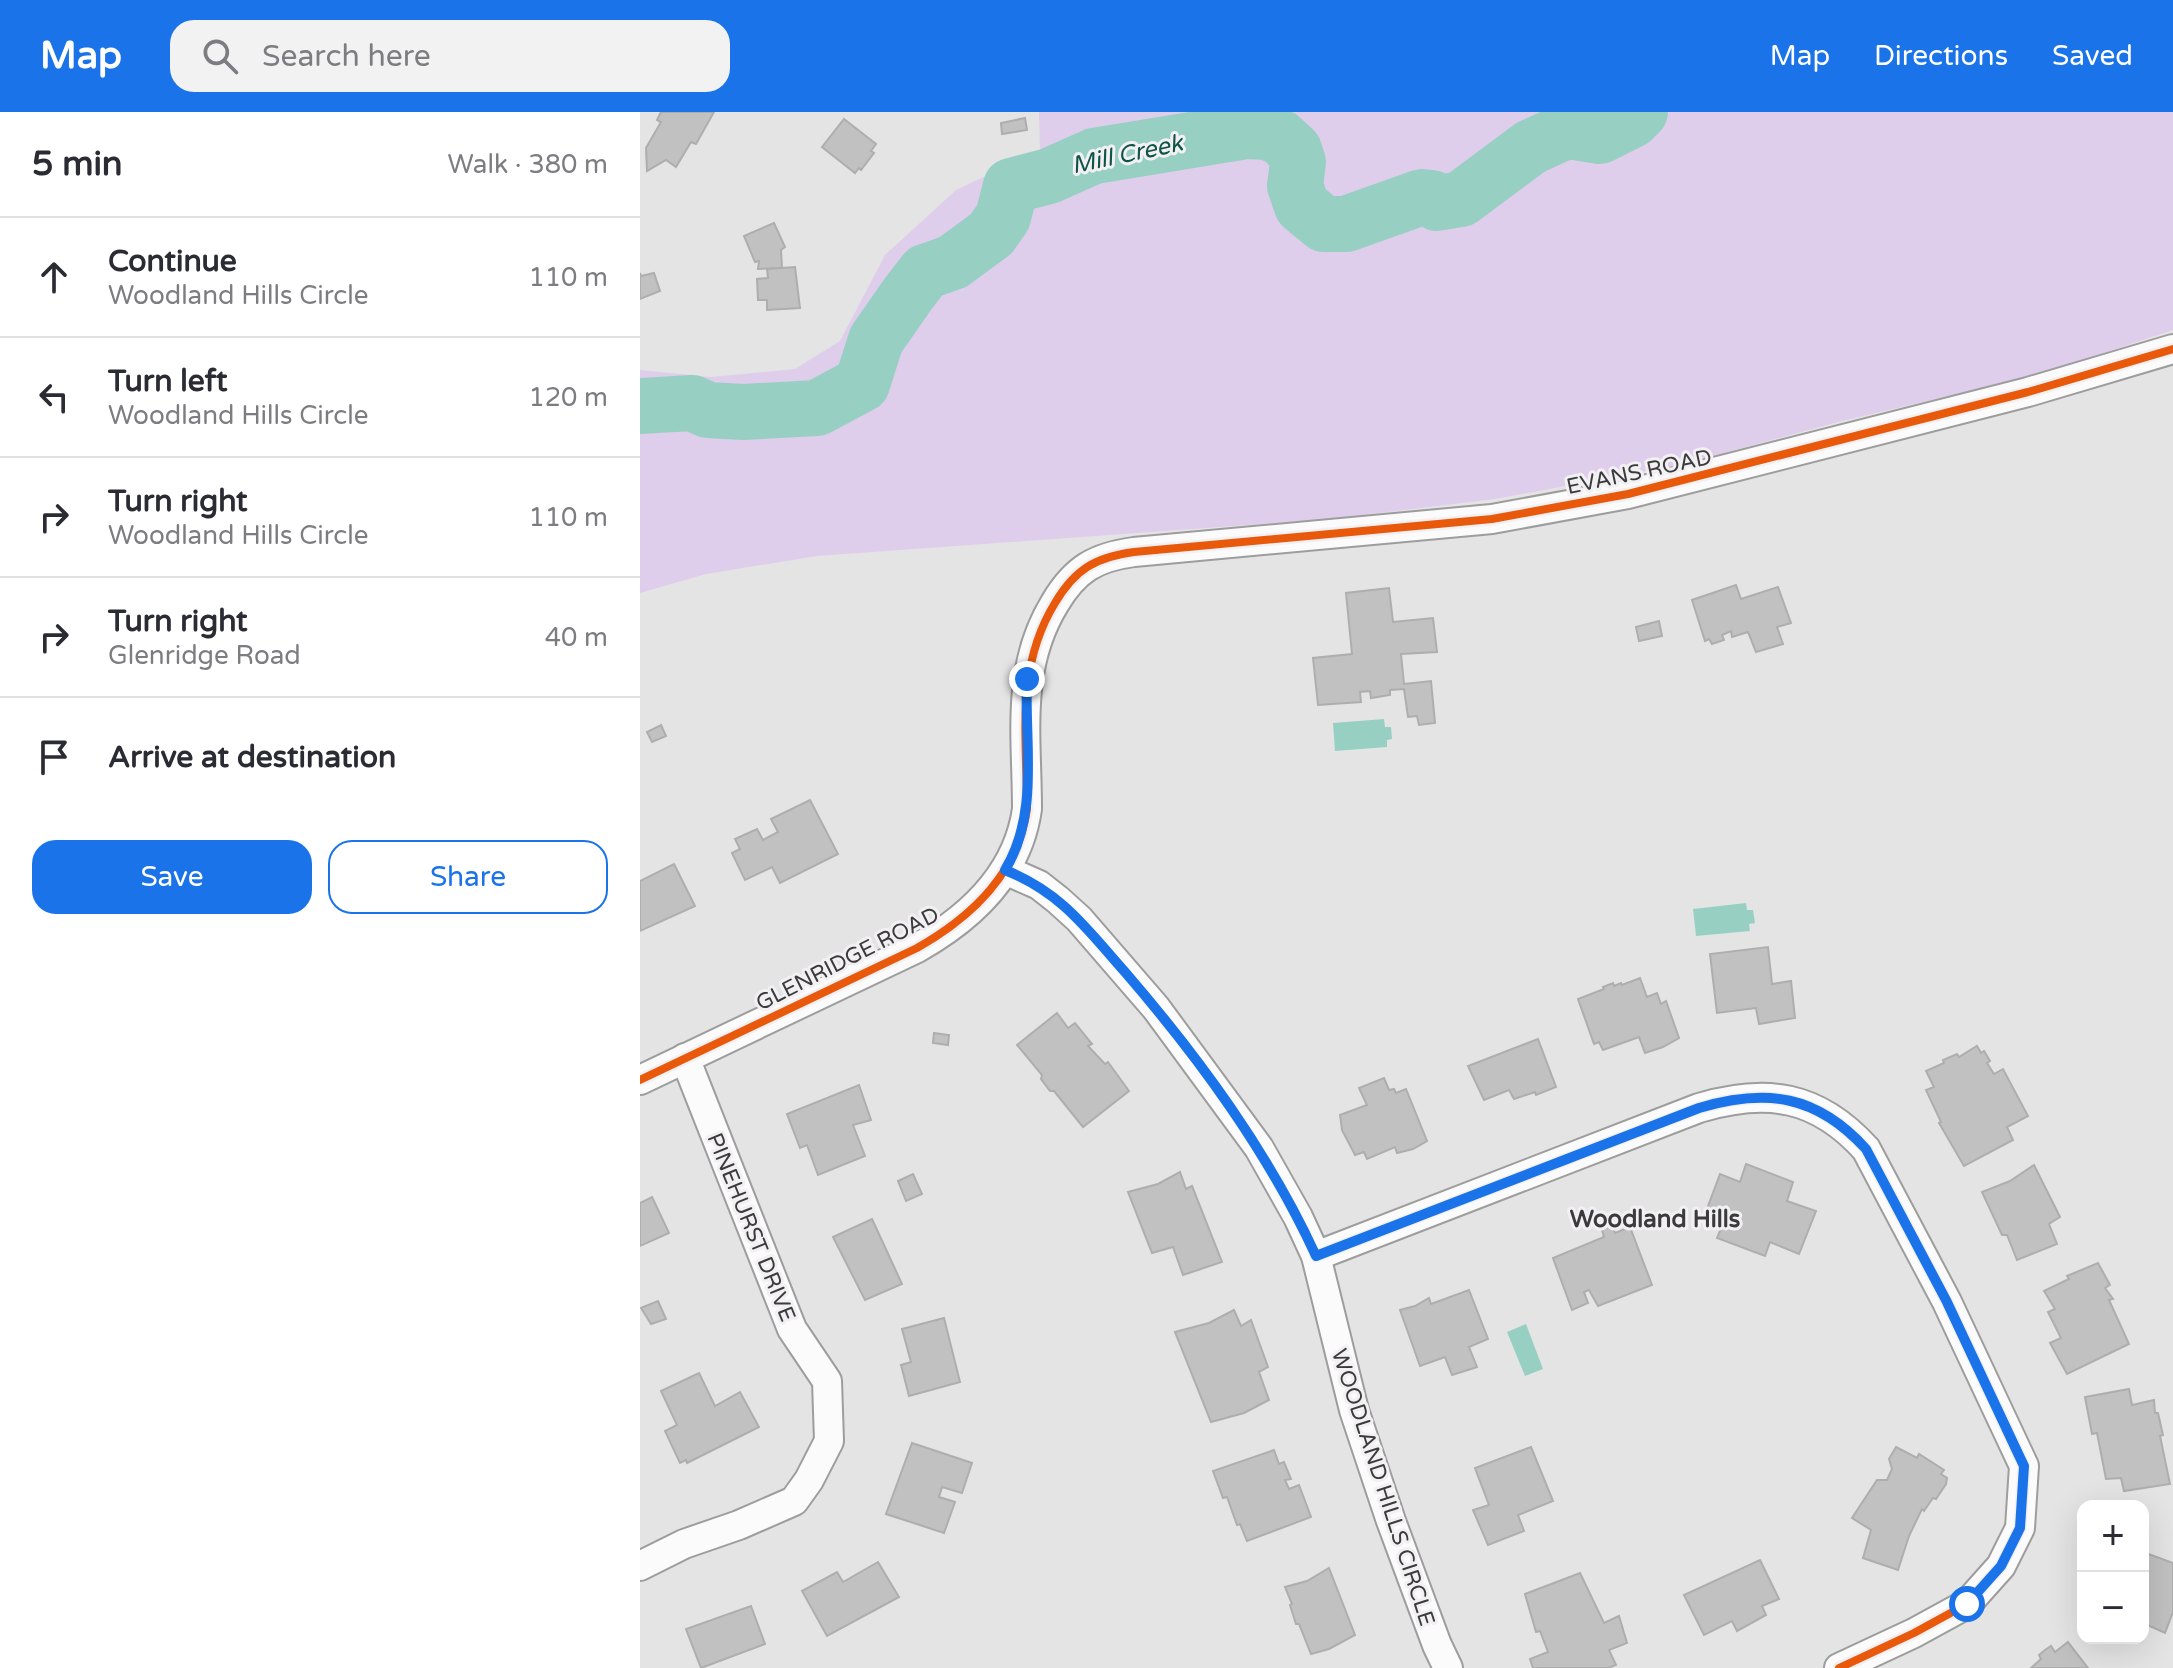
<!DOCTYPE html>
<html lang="en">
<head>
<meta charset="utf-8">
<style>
	body { margin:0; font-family:"Varela Round",sans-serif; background:#f2f2f3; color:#2b2b33 }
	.controls { position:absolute; right:24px; bottom:24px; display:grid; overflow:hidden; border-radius:16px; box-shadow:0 8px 32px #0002 }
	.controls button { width:72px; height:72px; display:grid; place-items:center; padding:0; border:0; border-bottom:2px solid #e1e1e2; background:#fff; color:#2b2b33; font:40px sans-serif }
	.stop { position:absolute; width:24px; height:24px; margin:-18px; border:6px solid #1a73e8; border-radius:50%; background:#fff }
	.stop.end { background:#1a73e8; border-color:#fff; box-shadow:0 2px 8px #0008 }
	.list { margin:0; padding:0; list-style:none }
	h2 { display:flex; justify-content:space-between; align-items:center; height:104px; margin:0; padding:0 32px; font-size:34px }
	h2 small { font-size:26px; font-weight:400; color:#7c7c81 }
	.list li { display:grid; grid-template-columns:52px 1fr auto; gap:24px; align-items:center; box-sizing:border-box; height:120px; padding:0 32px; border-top:2px solid #e1e1e2 }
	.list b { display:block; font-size:30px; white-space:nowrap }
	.list p { margin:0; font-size:26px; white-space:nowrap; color:#7c7c81 }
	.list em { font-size:26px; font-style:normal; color:#7c7c81 }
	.actions { display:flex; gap:16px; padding:24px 32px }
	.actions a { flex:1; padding:18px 0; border:2px solid #1a73e8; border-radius:24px; text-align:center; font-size:28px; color:#1a73e8 }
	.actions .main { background:#1a73e8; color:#fff }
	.icon { flex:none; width:44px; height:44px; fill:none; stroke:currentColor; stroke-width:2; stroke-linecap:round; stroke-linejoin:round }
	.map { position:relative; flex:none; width:1533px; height:1556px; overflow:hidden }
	header { display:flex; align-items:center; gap:48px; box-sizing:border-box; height:112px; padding:0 40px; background:#1a73e8; color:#fff }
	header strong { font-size:38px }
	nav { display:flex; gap:44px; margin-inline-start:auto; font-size:28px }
	.search { width:560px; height:72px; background:#f2f2f3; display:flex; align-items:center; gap:20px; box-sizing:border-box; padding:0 28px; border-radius:24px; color:#7c7c81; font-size:30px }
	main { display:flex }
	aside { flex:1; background:#fff }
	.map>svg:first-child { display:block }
	.green { fill:#dfcdec }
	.water { fill:#97d0c3 }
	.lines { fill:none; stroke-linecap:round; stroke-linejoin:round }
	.river { stroke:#97d0c3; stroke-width:56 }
	.building { fill:#c1c1c2; stroke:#aeaeaf; stroke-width:2 }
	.street-casing { stroke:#9d9d9e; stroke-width:32 }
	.street { stroke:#fbfbfb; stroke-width:28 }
	.cycleway-casing { stroke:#f2f0f3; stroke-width:13 }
	.cycleway { stroke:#e8590c; stroke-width:8 }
	.route { stroke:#1a73e8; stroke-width:10 }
	.labels { text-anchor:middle; stroke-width:6; stroke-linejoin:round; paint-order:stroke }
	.street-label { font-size:22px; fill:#3b3b3c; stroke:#f2f0f3 }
	.water-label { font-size:24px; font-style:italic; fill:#0e5448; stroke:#f2f0f3 }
	.neighbourhood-label { font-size:24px; font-weight:bold; fill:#3b3b3c; stroke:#f2f0f3 }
</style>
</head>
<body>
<header>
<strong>Map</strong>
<div class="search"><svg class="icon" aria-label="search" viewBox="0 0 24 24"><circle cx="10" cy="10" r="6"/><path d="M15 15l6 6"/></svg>Search here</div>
<nav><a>Map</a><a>Directions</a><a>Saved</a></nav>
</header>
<main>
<aside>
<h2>5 min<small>Walk · 380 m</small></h2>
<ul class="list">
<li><svg class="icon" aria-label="ahead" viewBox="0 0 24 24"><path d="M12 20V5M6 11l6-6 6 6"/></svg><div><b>Continue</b><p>Woodland Hills Circle</p></div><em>110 m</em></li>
<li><svg class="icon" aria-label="left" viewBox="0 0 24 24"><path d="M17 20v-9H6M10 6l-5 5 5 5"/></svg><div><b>Turn left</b><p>Woodland Hills Circle</p></div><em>120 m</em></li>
<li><svg class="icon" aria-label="right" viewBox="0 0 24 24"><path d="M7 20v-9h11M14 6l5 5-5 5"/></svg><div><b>Turn right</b><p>Woodland Hills Circle</p></div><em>110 m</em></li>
<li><svg class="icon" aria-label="right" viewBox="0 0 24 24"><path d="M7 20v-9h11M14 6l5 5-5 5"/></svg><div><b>Turn right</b><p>Glenridge Road</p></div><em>40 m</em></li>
<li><svg class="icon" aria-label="arrive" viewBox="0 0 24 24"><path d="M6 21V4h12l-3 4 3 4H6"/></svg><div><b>Arrive at destination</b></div></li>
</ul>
<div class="actions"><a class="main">Save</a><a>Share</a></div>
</aside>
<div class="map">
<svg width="1533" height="1556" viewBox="0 0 1533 1556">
	<rect width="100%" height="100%" fill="#e4e4e5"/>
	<!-- green -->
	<polygon class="green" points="399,0 1533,0 1533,218 1400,262 1198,310 1039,353 855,387 690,407 177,444 66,462 0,481 0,258 71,265 155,257 200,229 245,143 316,78 400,38"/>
	<!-- water -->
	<g class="water">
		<polygon points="744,607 745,615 751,615 752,627 747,628 747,635 695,639 693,611"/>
		<polygon points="1106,791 1107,798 1113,798 1115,811 1109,812 1110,819 1056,824 1053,797"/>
		<polygon points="886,1212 903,1257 885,1264 867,1220"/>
	</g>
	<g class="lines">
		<!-- river -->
		<polyline class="river" points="0,294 52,291 68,298 103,300 177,296 222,272 236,228 268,182 285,160 313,150 351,122 363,105 371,74 409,64 454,44 606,19 628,20 641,26 654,38 658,50 655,74 662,94 684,112 706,112 782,85 792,86 797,91 821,87 891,35 915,24 929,19 960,24 992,8 1000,0"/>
	</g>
	<!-- building -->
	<g class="building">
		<polygon points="21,0 74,0 56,32 51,30 36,55 26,48 7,59 6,36 21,10 17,8"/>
		<polygon points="385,6 387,18 362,22 361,11"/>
		<polygon points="204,7 236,32 231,39 234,41 221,58 219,56 215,61 182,35"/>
		<polygon points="134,111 145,135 141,138 142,156 118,157 119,149 115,150 104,124"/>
		<polygon points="155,155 160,196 127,198 127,188 118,188 117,167 128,166 127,157"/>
		<polygon points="0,161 1,164 14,161 20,179 0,187"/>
		<polygon points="1096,473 1101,487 1138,475 1151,511 1137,515 1143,532 1116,540 1108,520 1092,525 1091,519 1082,523 1084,528 1072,532 1069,527 1065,529 1052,488"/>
		<polygon points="749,476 753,510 793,506 797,540 761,542 764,572 791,569 795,611 779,613 777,604 768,605 764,577 750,578 750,583 731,586 730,579 720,580 721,590 678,593 673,546 712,542 706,481"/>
		<polygon points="1019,509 1022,524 999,529 996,515"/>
		<polygon points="21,613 26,624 12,630 7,620"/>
		<polygon points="170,688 198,742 140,771 132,755 105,768 92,741 100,737 95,727 117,717 123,728 138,720 131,707"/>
		<polygon points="34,752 55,794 0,819 0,769"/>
		<polygon points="1128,835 1132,872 1151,869 1155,906 1119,912 1116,896 1077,901 1070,842"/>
		<polygon points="1000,866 1007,885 1017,881 1021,892 1026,889 1039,926 1023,935 1005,941 999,925 963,938 959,930 954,932 938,887 964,877 963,875 973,871 974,874 981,871 982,873"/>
		<polygon points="417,901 428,916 435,911 452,932 448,934 465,952 468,950 489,979 443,1015 414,979 410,979 401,967 402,963 377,933"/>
		<polygon points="294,921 309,923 308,933 293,931"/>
		<polygon points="898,927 916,975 896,983 895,980 874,987 869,978 844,988 828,954"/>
		<polygon points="1337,934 1341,941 1344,939 1350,949 1347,951 1354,962 1363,957 1388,1004 1367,1015 1373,1028 1324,1054 1299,1011 1301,1010 1286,978 1294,975 1286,959 1304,951 1303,948 1317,942 1319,945"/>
		<polygon points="744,966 749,978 754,977 756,981 766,977 787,1029 773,1037 757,1041 755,1035 727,1047 724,1040 715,1043 702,1018 700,1003 727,993 719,976"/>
		<polygon points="219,973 231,1008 213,1013 225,1044 178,1063 167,1033 160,1036 147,1002"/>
		<polygon points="1106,1052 1153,1070 1147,1089 1176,1099 1159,1142 1130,1130 1125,1144 1077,1126 1083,1112 1064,1105 1080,1062 1100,1070"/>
		<polygon points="1394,1053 1420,1105 1409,1112 1417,1132 1377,1148 1367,1123 1362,1123 1342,1080 1370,1069"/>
		<polygon points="540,1060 546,1077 552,1074 582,1150 543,1163 533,1135 512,1141 488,1080 518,1072"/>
		<polygon points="273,1062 282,1082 266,1089 258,1069"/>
		<polygon points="12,1085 29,1121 0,1134 0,1091"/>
		<polygon points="232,1107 262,1172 225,1188 193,1125"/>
		<polygon points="972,1113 975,1121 990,1115 1012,1173 958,1194 949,1178 944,1180 948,1191 932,1198 913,1146 964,1125 962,1118"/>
		<polygon points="1458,1151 1470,1173 1465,1176 1473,1187 1469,1188 1489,1232 1427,1262 1410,1231 1421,1226 1408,1200 1415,1197 1404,1179 1429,1167 1427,1164"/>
		<polygon points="829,1178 848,1227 829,1235 837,1255 812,1263 805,1245 780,1254 760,1198 775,1194 789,1186 791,1192"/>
		<polygon points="18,1189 26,1207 11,1212 1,1196"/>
		<polygon points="594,1198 601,1214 611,1208 628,1255 619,1260 629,1288 604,1301 571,1310 535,1220 569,1211"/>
		<polygon points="304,1206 320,1270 269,1284 261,1253 271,1250 262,1217"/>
		<polygon points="59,1261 75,1294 100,1280 119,1315 47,1351 46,1348 40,1351 25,1319 37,1313 21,1279"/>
		<polygon points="1489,1277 1492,1293 1514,1288 1515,1301 1518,1301 1523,1323 1520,1324 1530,1372 1484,1379 1481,1366 1466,1367 1457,1321 1452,1322 1445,1285"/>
		<polygon points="272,1331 332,1351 322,1381 302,1375 299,1385 315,1390 304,1421 246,1402"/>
		<polygon points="891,1335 913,1389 878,1403 884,1419 848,1433 833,1398 849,1393 835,1356"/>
		<polygon points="1256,1335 1277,1346 1279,1342 1304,1358 1301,1362 1307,1366 1306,1372 1296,1387 1293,1386 1284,1399 1282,1397 1269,1424 1258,1458 1223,1446 1231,1418 1212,1406 1237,1368 1247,1368 1252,1357 1249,1347"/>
		<polygon points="634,1338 639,1352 644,1350 651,1367 645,1368 649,1377 659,1373 671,1405 607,1429 600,1412 597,1413 587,1385 583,1386 573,1359"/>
		<polygon points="1503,1440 1533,1451 1533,1500 1525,1521 1503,1511"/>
		<polygon points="1120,1448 1139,1487 1122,1494 1126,1503 1097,1519 1092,1509 1064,1523 1044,1483"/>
		<polygon points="238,1450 259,1485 187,1524 162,1479 197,1460 203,1470"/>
		<polygon points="689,1456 715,1523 689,1537 671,1542 659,1512 656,1512 650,1493 652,1492 645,1475 667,1469"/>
		<polygon points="940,1461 964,1511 979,1504 987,1531 969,1538 976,1553 968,1556 893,1556 890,1547 908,1540 900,1519 896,1520 885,1482"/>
		<polygon points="111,1494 125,1532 61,1556 46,1517"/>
		<polygon points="1428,1530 1448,1556 1391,1556 1401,1547 1399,1543 1405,1538 1411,1534 1415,1540"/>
	</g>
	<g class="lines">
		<!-- street casing -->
		<g class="street-casing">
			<g id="street">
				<polyline points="365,758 399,773 418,788 439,807 516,896 619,1036 658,1105 676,1144 714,1298 751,1409 797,1533 808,1556"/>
				<path d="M 0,968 L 277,836 C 332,805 378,761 387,697 C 387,624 375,556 415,491 C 435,457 456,445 494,440 L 852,407 L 988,382 L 1388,280 L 1533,237"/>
				<path d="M 676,1144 L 1059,996 C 1127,976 1177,983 1226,1037 L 1307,1190 L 1384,1354 L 1380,1416 L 1361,1454 L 1327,1492 L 1274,1521 L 1199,1556"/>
				<polyline points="0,1454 44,1432 99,1413 154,1389 169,1368 189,1329 187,1269 152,1217 45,946"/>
			</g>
		</g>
		<!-- street -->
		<use href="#street" class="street"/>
		<!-- cycleway casing -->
		<g class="cycleway-casing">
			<g id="cycleway">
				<path d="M 0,968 L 277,836 C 332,805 378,761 387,697 C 387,624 375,556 415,491 C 435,457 456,445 494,440 L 852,407 L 988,382 L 1388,280 L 1533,237"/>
				<path d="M 676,1144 L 1059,996 C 1127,976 1177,983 1226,1037 L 1307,1190 L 1384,1354 L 1380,1416 L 1361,1454 L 1327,1492 L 1274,1521 L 1199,1556"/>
			</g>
		</g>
		<!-- cycleway -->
		<use href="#cycleway" class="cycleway"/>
	</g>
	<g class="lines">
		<!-- route -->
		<path class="route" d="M 387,567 C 384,630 400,701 365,758 C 422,781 446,816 485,860 C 560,947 628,1040 676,1144 L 1059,996 C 1127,976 1177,983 1226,1037 L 1307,1190 L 1384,1354 L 1380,1416 L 1361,1454 L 1327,1492"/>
	</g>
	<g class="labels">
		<!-- street labels -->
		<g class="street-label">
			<text transform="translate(999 359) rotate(-12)" y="8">EVANS ROAD</text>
			<text transform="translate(207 846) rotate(-27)" y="8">GLENRIDGE ROAD</text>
			<text transform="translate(112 1115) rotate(68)" y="8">PINEHURST DRIVE</text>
			<text transform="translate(744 1375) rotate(72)" y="8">WOODLAND HILLS CIRCLE</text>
		</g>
		<!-- water labels -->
		<g class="water-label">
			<text transform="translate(487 42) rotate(-12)" y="8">Mill Creek</text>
		</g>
		<!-- neighbourhood labels -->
		<g class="neighbourhood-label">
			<text x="1015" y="1115">Woodland Hills</text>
		</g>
	</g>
</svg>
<div class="controls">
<button>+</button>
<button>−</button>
</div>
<div class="stop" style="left:1327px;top:1492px"></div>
<div class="stop end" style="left:387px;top:567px"></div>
</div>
</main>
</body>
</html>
